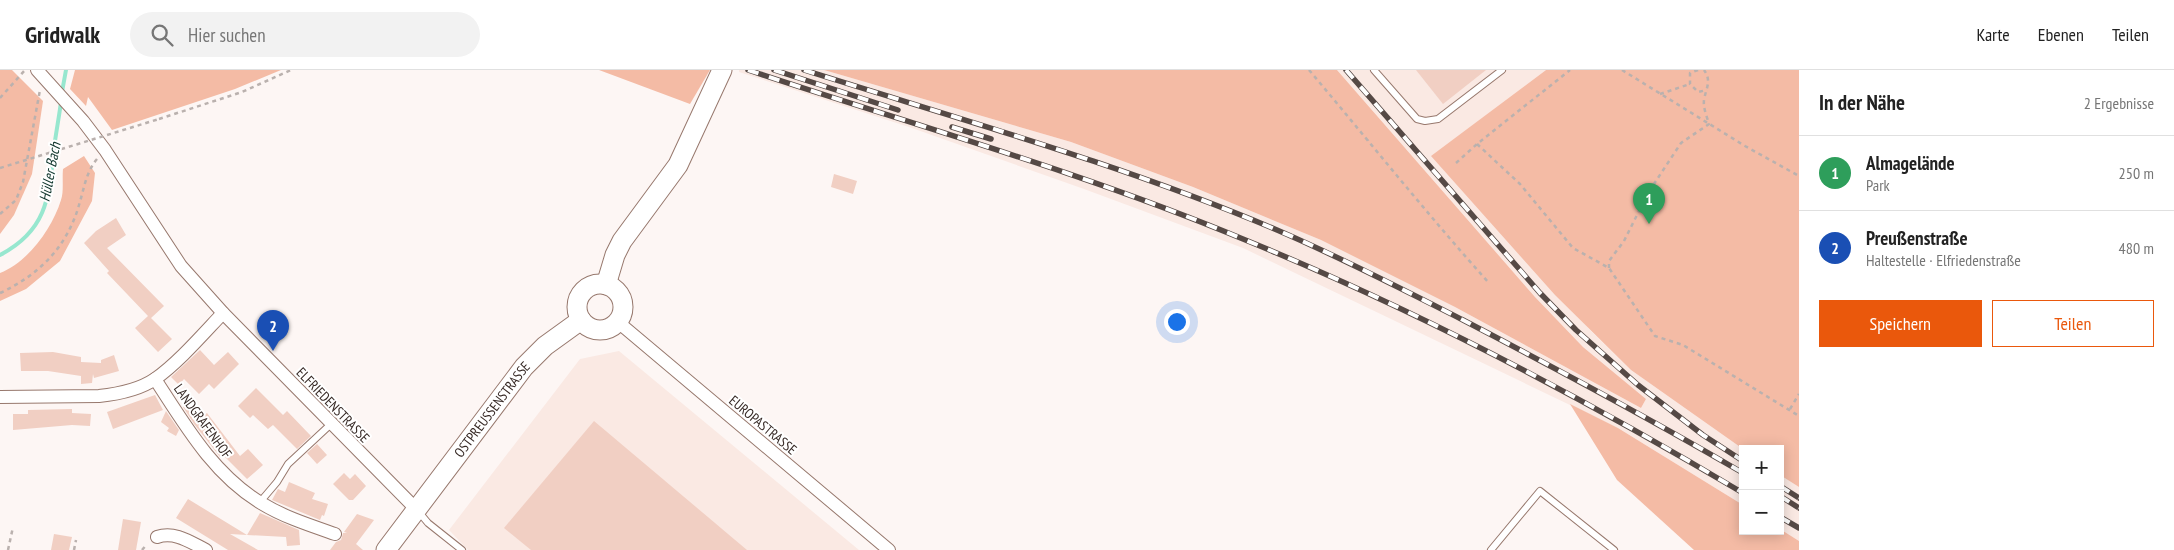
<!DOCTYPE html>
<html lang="de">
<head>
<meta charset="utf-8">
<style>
	body { margin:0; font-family:"PT Sans Narrow",sans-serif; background:#f2f2f2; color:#222 }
	.controls { position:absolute; right:15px; bottom:15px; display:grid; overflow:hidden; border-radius:0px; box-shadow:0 2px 12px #0003 }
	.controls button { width:45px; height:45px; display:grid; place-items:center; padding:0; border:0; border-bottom:1px solid #e0e0e0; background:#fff; color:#222; font:25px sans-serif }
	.you { position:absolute; left:1176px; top:251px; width:18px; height:18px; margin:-12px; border:4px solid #fff; border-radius:50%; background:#1a73e8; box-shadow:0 0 0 8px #1a73e833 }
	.badge { display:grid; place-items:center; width:32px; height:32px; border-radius:50%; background:#ea580c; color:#fff; font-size:16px; font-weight:700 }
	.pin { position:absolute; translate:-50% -41px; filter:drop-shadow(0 1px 2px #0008) }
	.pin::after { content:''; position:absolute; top:26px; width:18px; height:15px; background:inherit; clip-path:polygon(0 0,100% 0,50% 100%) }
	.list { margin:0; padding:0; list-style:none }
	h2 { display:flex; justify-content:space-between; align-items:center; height:65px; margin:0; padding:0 20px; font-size:21px }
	h2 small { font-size:16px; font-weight:400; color:#767676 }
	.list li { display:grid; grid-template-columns:32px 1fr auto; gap:15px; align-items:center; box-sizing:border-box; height:75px; padding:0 20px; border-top:1px solid #e0e0e0 }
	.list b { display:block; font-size:19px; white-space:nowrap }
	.list p { margin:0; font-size:16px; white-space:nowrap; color:#767676 }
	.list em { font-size:16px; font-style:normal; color:#767676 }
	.actions { display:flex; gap:10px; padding:15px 20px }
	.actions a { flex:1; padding:11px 0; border:1px solid #ea580c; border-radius:0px; text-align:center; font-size:18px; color:#ea580c }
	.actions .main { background:#ea580c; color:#fff }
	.icon { flex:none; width:28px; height:28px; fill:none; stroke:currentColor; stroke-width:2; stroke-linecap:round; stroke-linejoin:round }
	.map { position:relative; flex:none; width:1799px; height:480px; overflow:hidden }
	header { display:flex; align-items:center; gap:30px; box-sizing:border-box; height:70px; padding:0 25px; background:#fff; border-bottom:1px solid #e0e0e0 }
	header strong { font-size:24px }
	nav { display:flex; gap:28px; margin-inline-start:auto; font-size:18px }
	.search { width:350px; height:45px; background:#f2f2f2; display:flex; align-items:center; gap:12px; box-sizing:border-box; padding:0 18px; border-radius:28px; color:#767676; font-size:19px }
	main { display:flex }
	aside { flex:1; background:#fff }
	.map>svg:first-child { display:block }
	.built { fill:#fae9e3 }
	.green { fill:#f4bba5 }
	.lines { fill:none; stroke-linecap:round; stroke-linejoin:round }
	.stream { stroke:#97e7cf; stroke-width:4 }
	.building { fill:#f1cfc3 }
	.lane-casing { stroke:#97786d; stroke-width:8 }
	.street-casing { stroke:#97786d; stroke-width:14 }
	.secondary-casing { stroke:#97786d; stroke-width:21 }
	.path { stroke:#bab1ae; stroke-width:2.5; stroke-dasharray:4 4; stroke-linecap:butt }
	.lane { stroke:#fff; stroke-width:6 }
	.street { stroke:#fff; stroke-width:12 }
	.secondary { stroke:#fff; stroke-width:19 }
	.rail-casing { stroke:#554945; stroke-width:5.5 }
	.rail { stroke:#fff; stroke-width:4; stroke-dasharray:11; stroke-linecap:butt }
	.path-bridge { stroke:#bab1ae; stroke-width:2.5; stroke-dasharray:4 4; stroke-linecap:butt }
	.labels { text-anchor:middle; stroke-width:4; stroke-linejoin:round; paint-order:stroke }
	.street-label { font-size:14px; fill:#362925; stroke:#fff }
	.water-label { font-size:15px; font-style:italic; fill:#0e342b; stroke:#fff }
</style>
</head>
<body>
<header>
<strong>Gridwalk</strong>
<div class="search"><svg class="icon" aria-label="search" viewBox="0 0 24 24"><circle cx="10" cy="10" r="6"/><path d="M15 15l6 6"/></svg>Hier suchen</div>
<nav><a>Karte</a><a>Ebenen</a><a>Teilen</a></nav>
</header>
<main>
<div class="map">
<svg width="1799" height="480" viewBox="0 0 1799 480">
	<rect width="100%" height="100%" fill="#fdf6f4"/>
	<!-- built -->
	<g class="built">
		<polygon points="739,0 824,0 1071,72 1193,117 1321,170 1455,237 1641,338 1646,329 1583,277 1535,227 1337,0 1546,0 1432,86 1591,261 1631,300 1743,379 1743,435 1618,358 1243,178 1084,119 909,57 739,2"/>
		<polygon points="619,281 859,480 468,480 449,460 580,289"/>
		<polygon points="1780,405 1799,417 1799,471 1780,459"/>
	</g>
	<!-- green -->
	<g class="green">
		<polygon points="0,0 12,0 43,31 32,104 14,145 0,164"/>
		<polygon points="75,0 281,0 235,19 112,60 88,27 86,36 70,19"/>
		<polygon points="599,0 710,0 690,34"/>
		<polygon points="824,0 1337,0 1535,227 1583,277 1646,329 1641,338 1455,237 1321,170 1193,117 1071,72"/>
		<polygon points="1546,0 1799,0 1799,417 1780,405 1780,379 1743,379 1631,300 1555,225 1431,86"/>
		<path d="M 84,86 L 95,103 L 92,131 L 60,191 L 26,219 L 0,231 L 0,203 C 28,192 52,159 61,130 C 64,121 62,109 63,99 Z"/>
		<polygon points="1570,334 1618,358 1743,435 1743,461 1780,461 1780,459 1799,471 1799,480 1694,480 1617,410"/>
	</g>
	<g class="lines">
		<!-- stream -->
		<g class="stream">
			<polyline points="62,22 66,0"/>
			<path d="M 0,185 C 48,160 49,126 54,78 C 56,63 59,47 61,32"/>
		</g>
	</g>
	<!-- building -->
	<g class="building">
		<polygon points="1416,0 1486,0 1443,34"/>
		<polygon points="834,104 857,111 853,124 831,117"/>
		<polygon points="116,148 126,165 107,178 164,236 151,248 172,269 158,282 135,258 148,246 107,203 109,201 84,173 96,161"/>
		<polygon points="200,280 214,295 228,282 239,294 214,319 209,314 199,324 184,309 179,315 171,307"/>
		<polygon points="53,282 81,287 81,292 101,293 101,290 114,285 119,301 94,308 93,304 92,313 81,314 81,306 48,301 21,301 20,283"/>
		<polygon points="256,318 283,345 287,341 311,366 297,379 273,355 268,359 253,345 250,348 238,336"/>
		<polygon points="155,325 163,340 113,359 107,342"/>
		<polygon points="193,330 202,347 207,343 240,386 248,379 263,395 247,409 223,385 220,387 194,354 183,337"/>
		<polygon points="72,339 72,343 91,344 90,356 72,355 13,360 13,344 28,344 28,340"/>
		<polygon points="166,341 179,360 176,366 167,361 169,358 161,352"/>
		<polygon points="594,351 747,480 531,480 504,458"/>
		<polygon points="317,374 327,385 317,394 307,383"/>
		<polygon points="344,403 350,409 355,404 366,416 353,430 349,430 333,414"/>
		<polygon points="289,412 315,423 312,429 328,434 324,446 322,445 320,450 272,430 278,419 285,422"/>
		<polygon points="188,429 247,465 230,464 258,480 228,480 176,448"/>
		<polygon points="260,443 299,460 300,475 287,476 286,467 247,465"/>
		<polygon points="357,444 374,450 356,474 363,480 330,480 336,472 341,470 343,463 347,463 344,462"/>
		<polygon points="123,449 141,452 136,480 118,480"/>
		<polygon points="54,464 72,467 69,480 51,480"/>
	</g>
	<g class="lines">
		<!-- lane casing -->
		<g class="lane-casing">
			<g id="lane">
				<polyline points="1374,0 1417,49 1425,51 1438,49 1502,0"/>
				<polyline points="260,432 277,412 288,394 331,354"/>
				<polyline points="418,441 428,453 462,480"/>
				<polyline points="1491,480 1540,421 1614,480"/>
			</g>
		</g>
		<!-- street casing -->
		<g class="street-casing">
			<g id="street">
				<polyline points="37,0 83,51 105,80 181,196 223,243 417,440"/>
				<polyline points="618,252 889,480"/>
				<path d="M 155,309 C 185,355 213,404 261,433 C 284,447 309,455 335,464"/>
				<path d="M 0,327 L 99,326 C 118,324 139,320 155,309 C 178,293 203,264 223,243"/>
				<path d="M 157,467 C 175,461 190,472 206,480"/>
			</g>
		</g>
		<!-- secondary casing -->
		<g class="secondary-casing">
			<g id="secondary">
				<circle cx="600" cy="237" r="23"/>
				<polyline points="606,215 615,185 622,171 678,95 722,0"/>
				<path id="s1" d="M 386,480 L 524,297 L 545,276 L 581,250"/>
			</g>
		</g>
		<!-- path -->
		<g class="path">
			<path d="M 1309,0 C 1369,71 1427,144 1489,213"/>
			<polyline points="1622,0 1745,76 1799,106"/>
			<polyline points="1698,0 1690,3 1690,14 1698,22 1707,20"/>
			<polyline points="1660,24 1690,14"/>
			<polyline points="0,28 25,0"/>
			<polyline points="159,49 242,22 291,0"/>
			<polyline points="1477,74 1520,114 1573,178 1609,198 1655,266 1683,275 1799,346"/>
			<polyline points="1456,93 1477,74 1570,0"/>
			<polyline points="0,144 16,130 23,112 40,20"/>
			<path d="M 1609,198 L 1609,191 L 1624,171 L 1648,123 L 1681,73 L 1709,54 C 1707,47 1703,38 1704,30 C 1706,18 1712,11 1704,0"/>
			<path d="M 0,223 C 39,205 67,177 79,135 C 84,119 86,102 97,89"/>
			<polyline points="1790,339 1799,324"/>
			<polyline points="8,480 13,457"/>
			<polyline points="74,480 76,470"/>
			<polyline points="142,480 147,474"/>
		</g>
		<!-- lane -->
		<use href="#lane" class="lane"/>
		<!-- street -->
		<use href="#street" class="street"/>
		<!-- secondary -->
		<use href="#secondary" class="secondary"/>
		<!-- rail casing -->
		<g class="rail-casing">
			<g id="rail">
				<path d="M 748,0 C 914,55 1082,102 1243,169 C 1417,240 1582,327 1743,423"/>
				<polyline points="774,0 898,40"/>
				<path d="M 804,0 C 962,50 1124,95 1277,160 C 1340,187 1402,219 1463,250 C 1557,299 1651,349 1743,403"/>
				<polyline points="1346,0 1540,223 1576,260 1638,315 1703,365 1743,391"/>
				<polyline points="952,57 991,69"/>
				<polyline points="1780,416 1799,428"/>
				<polyline points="1780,426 1799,438"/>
				<polyline points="1780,447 1799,458"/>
			</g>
		</g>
		<!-- rail -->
		<use href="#rail" class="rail"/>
		<!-- path-bridge -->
		<polyline class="path-bridge" points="0,98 159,49"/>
	</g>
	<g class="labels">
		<!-- street labels -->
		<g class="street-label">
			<text transform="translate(333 335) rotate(46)" y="5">ELFRIEDENSTRASSE</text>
			<text dy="5" stroke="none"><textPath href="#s1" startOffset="176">OSTPREUSSENSTRASSE</textPath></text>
			<text transform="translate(203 351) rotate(54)" y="5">LANDGRAFENHOF</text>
			<text transform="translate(763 355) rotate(40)" y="5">EUROPASTRASSE</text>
		</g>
		<!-- water labels -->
		<g class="water-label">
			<text transform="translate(50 102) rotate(-79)" y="5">Hüller Bach</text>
		</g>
	</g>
</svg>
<div class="controls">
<button>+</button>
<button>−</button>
</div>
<div class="you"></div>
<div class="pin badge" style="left:1649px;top:154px;background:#2e9e5b">1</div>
<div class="pin badge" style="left:273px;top:281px;background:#1a4fb4">2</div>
</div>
<aside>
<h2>In der Nähe<small>2 Ergebnisse</small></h2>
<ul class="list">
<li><span class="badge" style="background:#2e9e5b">1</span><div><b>Almagelände</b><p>Park</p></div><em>250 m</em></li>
<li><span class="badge" style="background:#1a4fb4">2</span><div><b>Preußenstraße</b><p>Haltestelle · Elfriedenstraße</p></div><em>480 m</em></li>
</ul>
<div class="actions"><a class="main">Speichern</a><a>Teilen</a></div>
</aside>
</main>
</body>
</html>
